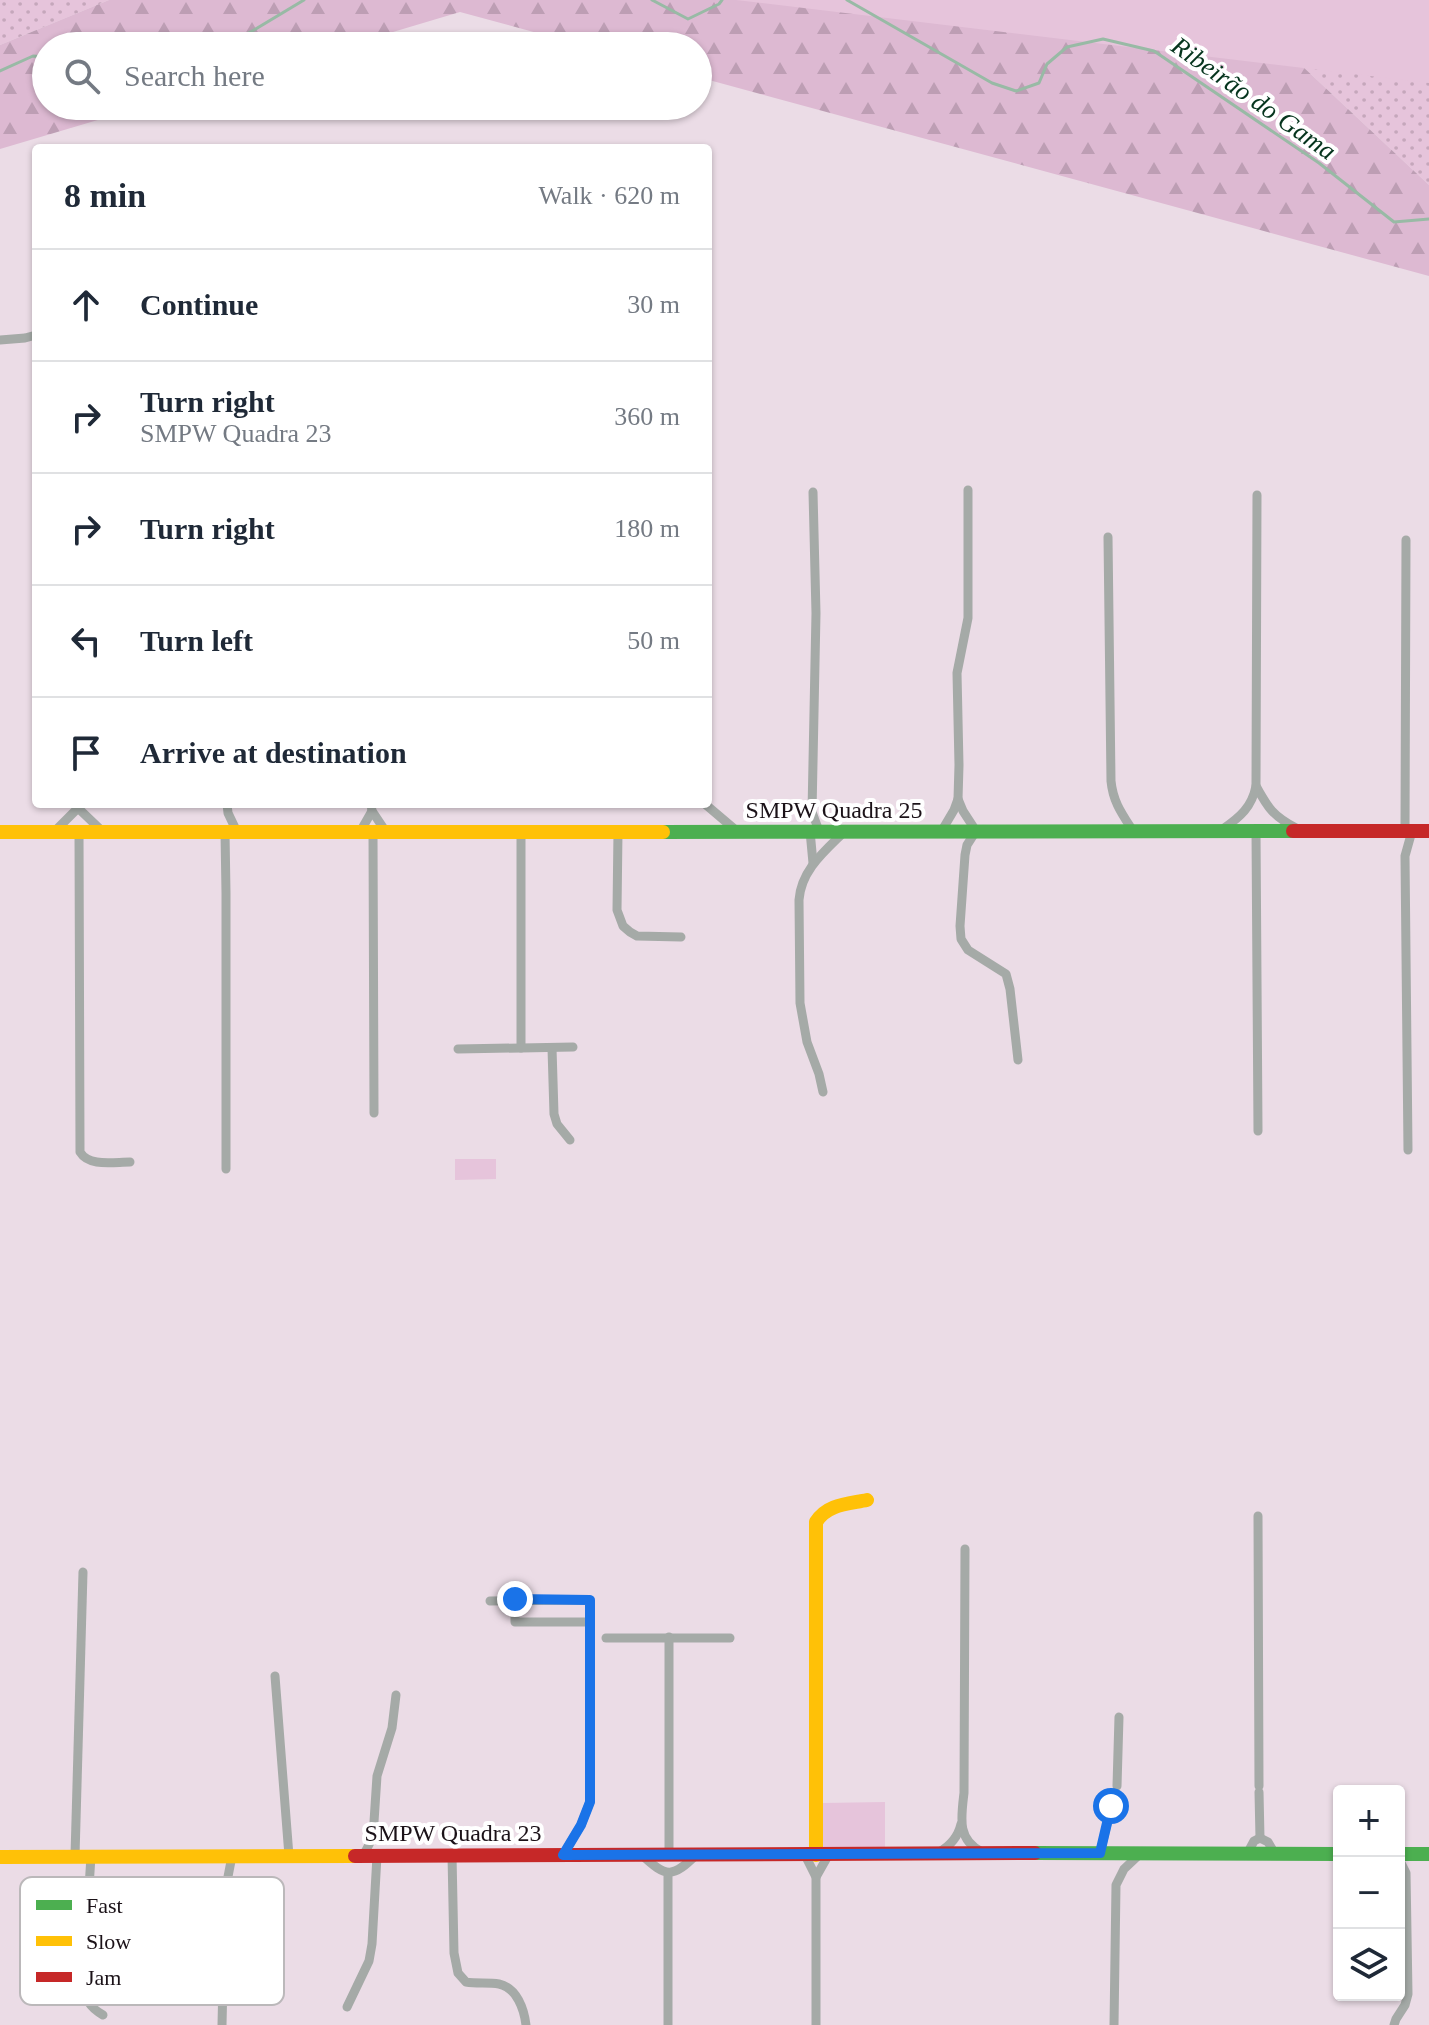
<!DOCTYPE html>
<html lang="en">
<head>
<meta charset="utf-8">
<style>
	body { margin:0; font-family:"Times New Roman",serif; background:#f6f6f7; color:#1f2937 }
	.controls { position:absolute; right:24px; bottom:24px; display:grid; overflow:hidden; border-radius:8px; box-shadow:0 2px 6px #0004 }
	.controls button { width:72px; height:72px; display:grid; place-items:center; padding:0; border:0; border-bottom:2px solid #e0e1e3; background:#fff; color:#1f2937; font:40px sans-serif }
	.stop { position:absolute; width:24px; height:24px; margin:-18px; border:6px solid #1a73e8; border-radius:50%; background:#fff }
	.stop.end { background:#1a73e8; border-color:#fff; box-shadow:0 2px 8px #0008 }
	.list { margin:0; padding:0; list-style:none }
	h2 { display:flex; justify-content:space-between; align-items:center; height:104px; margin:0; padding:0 32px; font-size:34px }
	h2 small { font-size:26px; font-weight:400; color:#747a83 }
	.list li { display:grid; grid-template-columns:52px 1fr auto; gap:24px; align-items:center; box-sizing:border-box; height:112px; padding:0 32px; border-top:2px solid #e0e1e3 }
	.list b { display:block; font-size:30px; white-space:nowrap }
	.list p { margin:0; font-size:26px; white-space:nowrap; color:#747a83 }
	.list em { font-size:26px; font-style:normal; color:#747a83 }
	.icon { flex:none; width:44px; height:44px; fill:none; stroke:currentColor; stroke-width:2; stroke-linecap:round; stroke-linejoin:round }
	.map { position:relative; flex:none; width:1429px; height:2025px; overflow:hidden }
	.search { position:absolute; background:#fff; box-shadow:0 2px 6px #0004; left:32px; top:32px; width:680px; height:88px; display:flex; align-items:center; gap:20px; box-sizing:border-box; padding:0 28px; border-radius:44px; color:#747a83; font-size:30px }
	.panel { position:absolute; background:#fff; box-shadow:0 2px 6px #0004; left:32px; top:144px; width:680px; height:664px; border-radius:8px }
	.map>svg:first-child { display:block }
	.grass { fill:url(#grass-dots) }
	.forest { fill:url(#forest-firs) }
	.park { fill:#e6c4db }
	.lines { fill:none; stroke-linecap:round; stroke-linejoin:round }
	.stream { stroke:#98baa5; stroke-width:3 }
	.street { stroke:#a5aaa7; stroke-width:9 }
	.fast { stroke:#4caf50; stroke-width:14 }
	.slow { stroke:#ffc107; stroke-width:14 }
	.jam { stroke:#c62828; stroke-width:14 }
	.route { stroke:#1a73e8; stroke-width:10 }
	.labels { text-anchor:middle; stroke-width:8; stroke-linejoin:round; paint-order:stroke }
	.street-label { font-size:24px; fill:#1b1218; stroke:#fff }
	.water-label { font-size:26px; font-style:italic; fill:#05341d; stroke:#fff }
	.key { fill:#fff; stroke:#bbb8ba; stroke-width:2 }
	.key-label { font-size:22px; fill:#1b1218 }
</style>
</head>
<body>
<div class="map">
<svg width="1429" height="2025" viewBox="0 0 1429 2025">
	<defs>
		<pattern id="grass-dots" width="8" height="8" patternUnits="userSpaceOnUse" patternTransform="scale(2)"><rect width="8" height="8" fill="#e6c4db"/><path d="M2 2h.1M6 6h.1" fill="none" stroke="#c5a7bb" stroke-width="1.8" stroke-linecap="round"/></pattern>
		<pattern id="forest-firs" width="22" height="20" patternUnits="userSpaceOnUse" patternTransform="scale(2)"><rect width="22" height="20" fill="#ddb9d2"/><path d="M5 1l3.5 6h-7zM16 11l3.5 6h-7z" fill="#bd9eb4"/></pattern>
	</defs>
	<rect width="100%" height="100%" fill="#ebdce6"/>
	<!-- grass -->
	<g class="grass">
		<polygon points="0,0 109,0 0,45"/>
		<polygon points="1429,0 1429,185 1284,49"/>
	</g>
	<!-- forest -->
	<polygon class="forest" points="109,0 1105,0 1284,49 1429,185 1429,276 698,77 698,46 585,46 460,12 346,46 46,46 46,106 145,106 0,149 0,45"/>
	<!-- park -->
	<g class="park">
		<polygon points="736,0 1429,0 1429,83"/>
		<polygon points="455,1159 496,1159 496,1179 455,1180"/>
		<polygon points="885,1802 885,1851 821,1851 822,1803"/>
	</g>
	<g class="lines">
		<!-- stream -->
		<g class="stream">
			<polyline points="652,0 688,19 719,4 722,0"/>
			<polyline points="847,0 992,83 1016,91 1039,83 1047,64 1067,47 1103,39 1154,51 1319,163 1394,222 1429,219"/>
			<polyline points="195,46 249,33 304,0"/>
			<polyline points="0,71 33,56 46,57"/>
		</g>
		<!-- street -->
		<g class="street">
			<polyline points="0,340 25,338 36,335"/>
			<polyline points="813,492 816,613 812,812 819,831"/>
			<path d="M 1108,537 L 1111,781 C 1113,802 1122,814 1133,831"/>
			<path d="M 1256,786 C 1268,808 1273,816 1296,828"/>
			<polyline points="958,799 963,811 976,831 967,845 965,855 960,926 961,939 968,950 1006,974 1010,989 1018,1060"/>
			<polyline points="78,804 78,808 102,831"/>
			<polyline points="227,804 228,813 237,832"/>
			<polyline points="371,804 372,811 386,832"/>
			<polyline points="705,804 738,832"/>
			<path d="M 1223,829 C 1240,817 1252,807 1256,786 L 1257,495"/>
			<polyline points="55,831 78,808"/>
			<polyline points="810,831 813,863"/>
			<polyline points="1256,831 1258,1131"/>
			<polyline points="1405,831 1406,540"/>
			<path d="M 79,832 L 80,1152 C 89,1167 113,1162 130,1162"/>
			<polyline points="225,832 226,893 226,1169"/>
			<polyline points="360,832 372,811"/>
			<polyline points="373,832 374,1113"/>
			<polyline points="618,832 617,910 623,926 630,932 637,936 681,937"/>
			<polyline points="941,832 954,810 958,799 959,765 957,673 968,618 968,490"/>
			<polyline points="521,1048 521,832"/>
			<polyline points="552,1048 554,1114 557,1124 570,1140"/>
			<polyline points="458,1049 573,1047"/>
			<path d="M 823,1092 L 819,1074 L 807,1042 L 800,1003 L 799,900 C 801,870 825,851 845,831"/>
			<polyline points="1408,1150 1405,856 1412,831"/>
			<polyline points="1258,1516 1259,1786"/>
			<path d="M 965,1549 L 964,1793 C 961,1818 957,1840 982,1852"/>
			<polyline points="515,1599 515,1622 590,1622"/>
			<polyline points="490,1601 590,1600 590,1802 581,1825 563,1855"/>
			<polyline points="606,1638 730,1638"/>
			<polyline points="275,1676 289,1856"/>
			<polyline points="1117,1786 1119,1717"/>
			<polyline points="1259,1792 1260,1838"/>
			<path d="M 939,1852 C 950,1846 958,1837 961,1824"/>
			<polyline points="1100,1853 1115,1792"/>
			<polyline points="669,1854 669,1637"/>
			<polyline points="1247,1854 1254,1841 1260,1838 1268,1842 1275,1854"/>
			<path d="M 452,1855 L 454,1953 L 458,1973 L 466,1982 C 477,1984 488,1982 499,1984 C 517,1988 524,2009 526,2025"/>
			<path d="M 642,1855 C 666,1878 673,1878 697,1854"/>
			<polyline points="805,1855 816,1877 816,2025"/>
			<polyline points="75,1856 83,1572"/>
			<path d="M 91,1856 L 83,1983 C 85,1999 89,2007 103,2015"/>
			<polyline points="363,1856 373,1837 377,1776 392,1728 396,1695"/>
			<polyline points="668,1873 668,2025"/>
			<polyline points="816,1877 829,1854"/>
			<polyline points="347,2007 369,1961 372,1944 377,1856"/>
			<polyline points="222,2025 225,1892 232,1856"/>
			<polyline points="1114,2025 1116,1885 1124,1869 1141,1853"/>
			<polyline points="1394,2025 1396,2019 1405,2005 1408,1994 1406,1873 1399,1859"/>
		</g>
		<!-- fast -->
		<g class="fast">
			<polyline points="663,832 1293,831"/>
			<polyline points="1035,1853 1339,1854"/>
			<polyline points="1399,1854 1429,1854"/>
		</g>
		<!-- slow -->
		<g class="slow">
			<polyline points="0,832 663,832"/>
			<path d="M 816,1855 L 816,1522 C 827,1504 848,1504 867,1500"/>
			<polyline points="0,1857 355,1856"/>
		</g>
		<!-- jam -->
		<g class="jam">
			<polyline points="1293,831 1429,831"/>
			<polyline points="355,1856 1035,1853"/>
		</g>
	</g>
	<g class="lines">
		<!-- route -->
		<polyline class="route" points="515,1599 590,1600 590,1802 581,1825 563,1855 1100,1853 1111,1806"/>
	</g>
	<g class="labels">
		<!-- street labels -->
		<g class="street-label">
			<text x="834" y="818">SMPW Quadra 25</text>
			<text x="453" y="1841">SMPW Quadra 23</text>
		</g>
		<!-- water labels -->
		<g class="water-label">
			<text transform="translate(1254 98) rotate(35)" y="9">Ribeirão do Gama</text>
		</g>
	</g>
	<!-- legend -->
	<rect x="20" y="1877" width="264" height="128" rx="12" class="key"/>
	<rect x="36" y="1900" width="36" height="10" fill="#4caf50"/>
	<rect x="36" y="1936" width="36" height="10" fill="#ffc107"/>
	<rect x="36" y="1972" width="36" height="10" fill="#c62828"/>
	<g class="key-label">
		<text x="86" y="1913">Fast</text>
		<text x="86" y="1949">Slow</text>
		<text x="86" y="1985">Jam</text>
	</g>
</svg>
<div class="controls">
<button>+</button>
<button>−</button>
<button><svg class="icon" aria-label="layers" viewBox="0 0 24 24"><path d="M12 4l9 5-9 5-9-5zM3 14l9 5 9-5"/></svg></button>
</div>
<div class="stop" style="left:1111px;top:1806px"></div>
<div class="stop end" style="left:515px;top:1599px"></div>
<div class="search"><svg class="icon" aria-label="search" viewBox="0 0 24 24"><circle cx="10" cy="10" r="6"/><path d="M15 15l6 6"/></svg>Search here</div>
<section class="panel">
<h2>8 min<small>Walk · 620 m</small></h2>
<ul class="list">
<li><svg class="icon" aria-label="ahead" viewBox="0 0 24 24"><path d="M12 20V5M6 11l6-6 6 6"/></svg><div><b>Continue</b></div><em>30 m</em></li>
<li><svg class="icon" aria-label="right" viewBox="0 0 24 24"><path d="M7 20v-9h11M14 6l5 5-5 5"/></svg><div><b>Turn right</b><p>SMPW Quadra 23</p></div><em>360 m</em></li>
<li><svg class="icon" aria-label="right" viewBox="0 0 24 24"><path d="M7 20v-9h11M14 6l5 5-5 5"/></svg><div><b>Turn right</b></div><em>180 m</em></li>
<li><svg class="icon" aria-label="left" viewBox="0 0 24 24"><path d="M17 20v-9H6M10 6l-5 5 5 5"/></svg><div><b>Turn left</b></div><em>50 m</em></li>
<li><svg class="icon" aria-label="arrive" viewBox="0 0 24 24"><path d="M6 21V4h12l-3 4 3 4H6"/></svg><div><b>Arrive at destination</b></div></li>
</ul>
</section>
</div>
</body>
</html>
